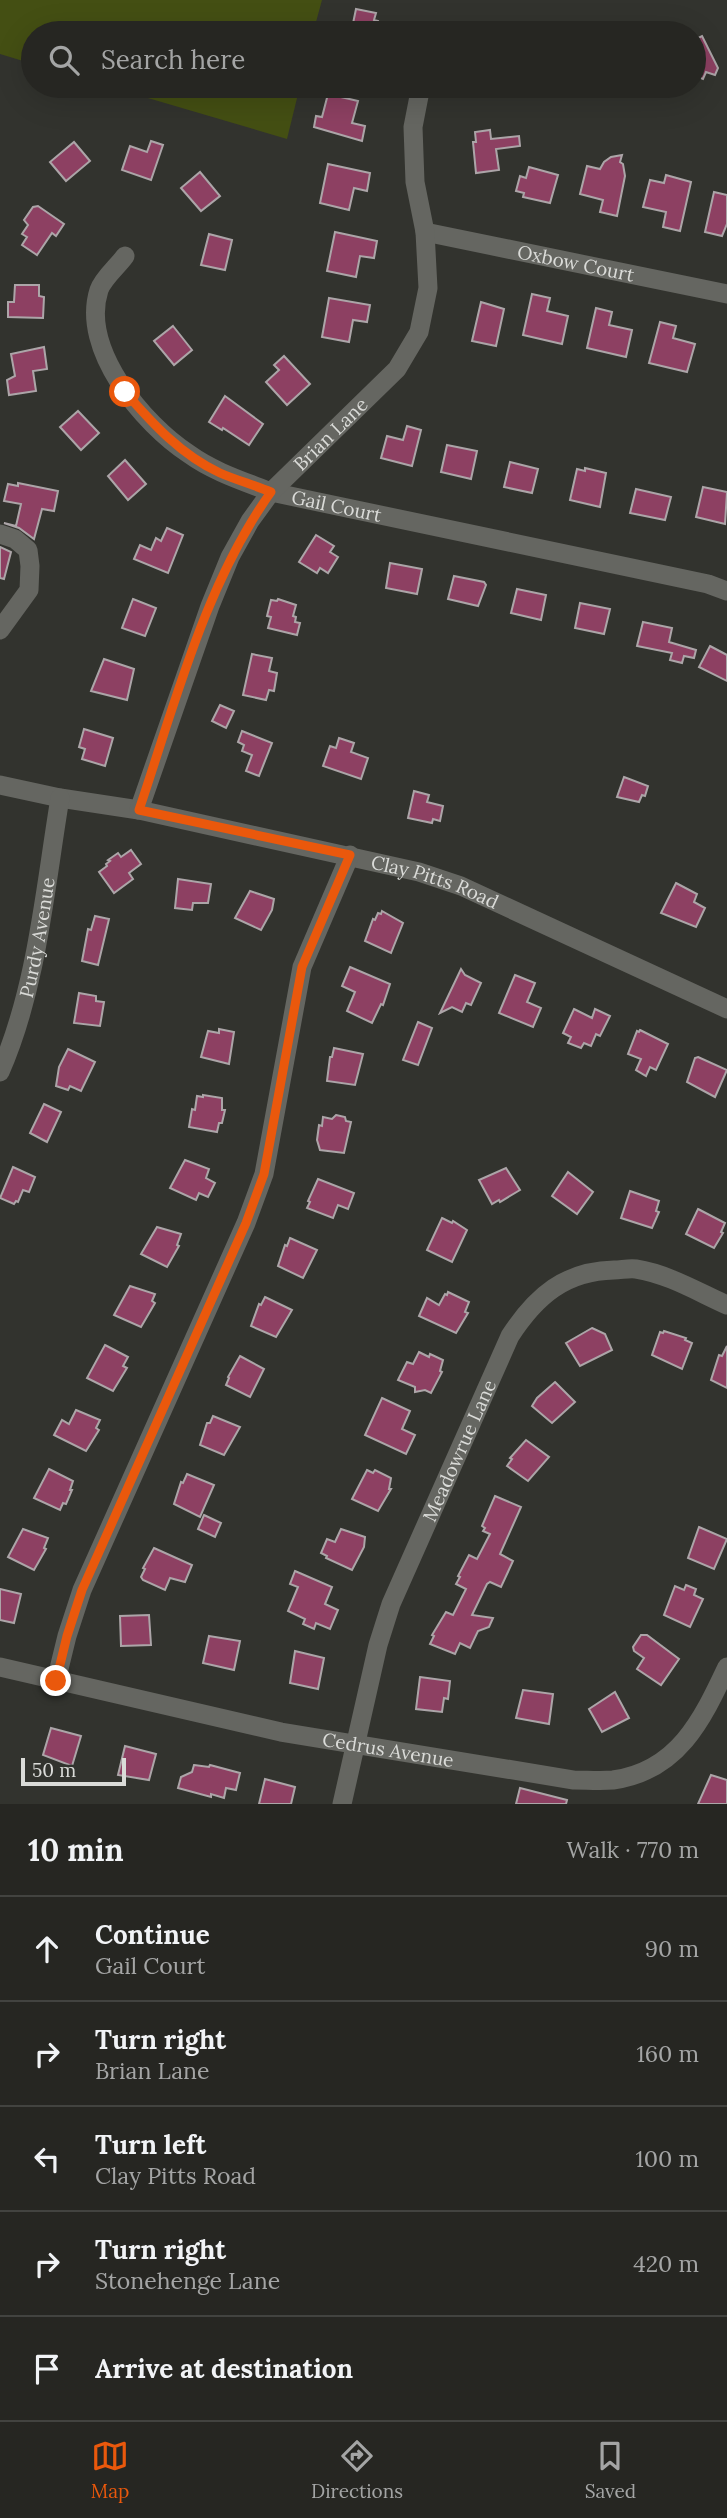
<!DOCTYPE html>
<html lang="en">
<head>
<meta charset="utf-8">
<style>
	body { margin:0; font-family:Lora,serif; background:#2e2e2a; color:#f1f3f6 }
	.scale { position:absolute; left:21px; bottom:18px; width:105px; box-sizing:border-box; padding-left:7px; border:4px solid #dadbd8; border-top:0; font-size:19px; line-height:24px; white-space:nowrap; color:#dadbd8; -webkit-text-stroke:5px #32332e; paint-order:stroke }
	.stop { position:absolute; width:21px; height:21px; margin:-16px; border:5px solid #ea580c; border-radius:50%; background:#fff }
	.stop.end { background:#ea580c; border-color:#fff; box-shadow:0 2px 7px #0008 }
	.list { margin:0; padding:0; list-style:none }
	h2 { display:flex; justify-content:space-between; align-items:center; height:91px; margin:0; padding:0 28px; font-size:30px }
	h2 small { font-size:23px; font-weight:400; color:#a4a5a5 }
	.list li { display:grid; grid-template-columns:46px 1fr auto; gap:21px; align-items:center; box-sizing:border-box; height:105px; padding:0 28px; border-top:2px solid #424340 }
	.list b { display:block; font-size:26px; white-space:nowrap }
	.list p { margin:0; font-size:23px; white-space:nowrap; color:#a4a5a5 }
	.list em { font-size:23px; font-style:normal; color:#a4a5a5 }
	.icon { flex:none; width:38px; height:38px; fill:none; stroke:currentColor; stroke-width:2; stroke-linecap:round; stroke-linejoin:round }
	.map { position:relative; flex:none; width:727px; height:1804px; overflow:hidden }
	.search { position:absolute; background:#262622; box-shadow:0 7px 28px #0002; left:21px; right:21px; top:21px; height:77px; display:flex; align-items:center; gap:18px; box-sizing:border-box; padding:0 24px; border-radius:38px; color:#a4a5a5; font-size:26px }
	.sheet { height:616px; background:#262622 }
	nav { display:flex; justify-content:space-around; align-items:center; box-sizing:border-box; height:98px; border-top:2px solid #424340; background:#262622; font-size:19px; color:#a4a5a5 }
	nav a { display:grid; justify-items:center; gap:4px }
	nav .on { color:#ea580c }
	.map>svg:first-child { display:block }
	.green { fill:#444f13 }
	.building { fill:#8d4062; stroke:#aca5a8; stroke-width:2 }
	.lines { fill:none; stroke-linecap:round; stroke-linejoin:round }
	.minor { stroke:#656661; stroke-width:19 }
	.route { stroke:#ea580c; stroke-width:9 }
	.labels { text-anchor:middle; stroke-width:5; stroke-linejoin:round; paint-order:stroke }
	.street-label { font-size:19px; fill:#dadbd8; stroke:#32332e }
</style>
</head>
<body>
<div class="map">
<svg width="727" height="1804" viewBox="0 0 727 1804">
	<rect width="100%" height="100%" fill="#32332e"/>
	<!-- green -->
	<g class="green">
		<polygon points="0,0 322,0 313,33 33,33 33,64 0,54"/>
		<polygon points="107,86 300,86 287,139"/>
	</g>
	<!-- building -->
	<g class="building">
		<polygon points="356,9 376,13 374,20 378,21 376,33 351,33"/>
		<polygon points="702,36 718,68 715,75 706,72 703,79 694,75 694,40"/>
		<polygon points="328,94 358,101 352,123 365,126 362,141 314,127 316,116 322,117"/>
		<polygon points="490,130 491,139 519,136 520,146 496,149 499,170 476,173 473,142 476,142 475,132"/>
		<polygon points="151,141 163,145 151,180 122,170 130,146 147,152"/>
		<polygon points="74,142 90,161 66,181 50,162"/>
		<polygon points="622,155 620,162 623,164 625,176 617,216 600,212 603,200 580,194 587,166 600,169 604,162 611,157"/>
		<polygon points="328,164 370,173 367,191 354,188 349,210 320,203"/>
		<polygon points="529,167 558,175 550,203 523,197 524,193 516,191 520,176 526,178"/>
		<polygon points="200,172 220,196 201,211 181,188"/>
		<polygon points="666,175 691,182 680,231 663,227 666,212 643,207 650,180 664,183"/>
		<polygon points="714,192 727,195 727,224 722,236 705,232"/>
		<polygon points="38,206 64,224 56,236 52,233 37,255 22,245 27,237 22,234 28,225 24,220 33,207"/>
		<polygon points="335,232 377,241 374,258 360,256 356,277 327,271"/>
		<polygon points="209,234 232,240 225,270 201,265"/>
		<polygon points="15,285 39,285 39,296 44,297 43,318 8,317 8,302 14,302"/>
		<polygon points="532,294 550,298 547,311 568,316 562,344 523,335"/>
		<polygon points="329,298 370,305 367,322 353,320 349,342 322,337"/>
		<polygon points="481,302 504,309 496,346 472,341"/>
		<polygon points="596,308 612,312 609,325 632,330 626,357 587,348"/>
		<polygon points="660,322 676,326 673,338 695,344 687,372 649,363"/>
		<polygon points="173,326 192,350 174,365 154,341"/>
		<polygon points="44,347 47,369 33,371 36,391 9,395 7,380 15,376 11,354"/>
		<polygon points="284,356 310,384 287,405 266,382 279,370 274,365"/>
		<polygon points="225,396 263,424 249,445 223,428 222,430 209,422"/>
		<polygon points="78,411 99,433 81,450 60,427"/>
		<polygon points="407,426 421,430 412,466 381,458 387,436 403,440"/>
		<polygon points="447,445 477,451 471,479 441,472"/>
		<polygon points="125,460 146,484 128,500 108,476"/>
		<polygon points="510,462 538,469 532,493 504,487"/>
		<polygon points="585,468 606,473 600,507 570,500 577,469 585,471"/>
		<polygon points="18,483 58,491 54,511 42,509 34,539 19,528 4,523 16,526 21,504 4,501 8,484 18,486"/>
		<polygon points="703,487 727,492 725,524 696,517"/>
		<polygon points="636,489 671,497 665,520 630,513"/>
		<polygon points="167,528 183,535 168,573 134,559 140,545 151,550 156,538 161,541"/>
		<polygon points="316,535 334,546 330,552 338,557 328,573 320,568 317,573 299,562"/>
		<polygon points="0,547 11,552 4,579 0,578"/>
		<polygon points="390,563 422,569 417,594 386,588"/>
		<polygon points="454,576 484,582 486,585 478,606 448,599"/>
		<polygon points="517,589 546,595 541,620 511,613"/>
		<polygon points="133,599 156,608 145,636 122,628"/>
		<polygon points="278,599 296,605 293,616 296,617 295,622 300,623 297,635 268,628 271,617 267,616 271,600 277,601"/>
		<polygon points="580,603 610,609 604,634 575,628"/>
		<polygon points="643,622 672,628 669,642 696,650 694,658 684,656 682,663 670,660 672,653 637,646"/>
		<polygon points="710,646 727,655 727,681 699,667"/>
		<polygon points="252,654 272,658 269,671 277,673 274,691 269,690 266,700 243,695"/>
		<polygon points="104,659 134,669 127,700 91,691"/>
		<polygon points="220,705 234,711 226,728 212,721"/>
		<polygon points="84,729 113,738 105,766 82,759 85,749 79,747"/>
		<polygon points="242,731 272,743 259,776 246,771 252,755 242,751 244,745 238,742"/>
		<polygon points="339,738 354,743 351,752 368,758 361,779 323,766 330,746 336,748"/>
		<polygon points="624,777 648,786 645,796 642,795 639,802 617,797"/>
		<polygon points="414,791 429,795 427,802 443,806 440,821 433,819 432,823 408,818"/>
		<polygon points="131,850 141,864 129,873 133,879 114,893 99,872 107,866 106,864 110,861 108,860 118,853 121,857"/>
		<polygon points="178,879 211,884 208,903 193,903 192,910 175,908"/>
		<polygon points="676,883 697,894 694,902 705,908 696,927 661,913"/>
		<polygon points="250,891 274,899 272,910 261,930 235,918"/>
		<polygon points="382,911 403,923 391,953 365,941 373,919 375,920 378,913 381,914"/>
		<polygon points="95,916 109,919 98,965 82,961 88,929 91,930"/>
		<polygon points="350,967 390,984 383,1005 381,1004 372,1023 347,1011 355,992 342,986"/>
		<polygon points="461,969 465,975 481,983 471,1005 466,1003 462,1012 452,1007 440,1013"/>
		<polygon points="515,975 535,983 527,1002 541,1008 533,1027 499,1013"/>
		<polygon points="79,993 96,996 96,1001 104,1002 100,1026 74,1023"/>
		<polygon points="574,1009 592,1018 595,1009 610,1016 600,1036 596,1034 591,1046 584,1043 581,1048 568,1043 571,1037 563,1033"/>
		<polygon points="418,1022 432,1028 418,1065 403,1060"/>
		<polygon points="219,1029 234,1032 229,1064 201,1057 208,1031 219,1033"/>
		<polygon points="640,1030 668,1044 656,1070 650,1067 646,1076 636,1070 641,1059 628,1054 637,1031 639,1032"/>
		<polygon points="334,1048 363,1054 355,1085 327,1081 330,1057 332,1057"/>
		<polygon points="68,1049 95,1062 81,1091 70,1086 68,1090 56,1086 59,1067"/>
		<polygon points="698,1057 727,1070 715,1097 687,1082 695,1058"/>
		<polygon points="203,1095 222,1098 222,1110 225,1110 222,1123 219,1123 217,1132 189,1127 192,1109 195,1110 197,1096 203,1097"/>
		<polygon points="44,1104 61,1112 47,1142 30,1133"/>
		<polygon points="336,1115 345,1117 346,1121 351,1122 344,1153 320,1150 317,1140 319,1125 322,1126 323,1117 332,1119"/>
		<polygon points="185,1160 209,1169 206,1178 215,1183 208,1197 199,1193 196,1200 170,1188"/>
		<polygon points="13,1167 35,1177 29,1192 23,1190 18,1202 16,1201 14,1204 0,1198"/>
		<polygon points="506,1168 520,1190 500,1202 499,1200 492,1204 479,1180"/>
		<polygon points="568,1172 593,1192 577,1214 552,1196"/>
		<polygon points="318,1179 354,1193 348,1209 338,1205 333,1218 307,1208 310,1202 308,1201"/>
		<polygon points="630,1191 659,1201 656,1211 659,1212 652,1228 621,1218"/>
		<polygon points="698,1209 725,1223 721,1232 723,1233 714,1248 686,1234"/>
		<polygon points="442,1218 452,1223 453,1221 467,1230 452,1262 427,1250"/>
		<polygon points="157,1227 181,1234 177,1245 179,1246 167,1267 141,1254"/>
		<polygon points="290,1238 317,1250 303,1278 278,1266 285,1245 287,1246"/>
		<polygon points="130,1286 155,1294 152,1301 155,1303 141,1327 114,1315"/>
		<polygon points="448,1292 469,1302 465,1312 468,1313 456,1333 419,1316 427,1298 439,1305 445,1294 447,1295"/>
		<polygon points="265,1297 292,1310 276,1337 251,1326 259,1304 261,1305"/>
		<polygon points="592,1328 605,1334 612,1350 580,1366 566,1343"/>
		<polygon points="664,1331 686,1338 685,1340 692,1343 682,1369 652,1355 660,1332 663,1333"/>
		<polygon points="105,1345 128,1357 123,1366 127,1368 113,1391 87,1378"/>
		<polygon points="727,1346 727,1388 711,1380 719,1355 722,1356"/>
		<polygon points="419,1352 429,1357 430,1354 443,1360 440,1371 442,1372 431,1393 425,1390 415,1392 415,1387 398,1380 407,1362 413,1364"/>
		<polygon points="240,1356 264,1369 250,1397 226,1385 229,1378 228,1377"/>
		<polygon points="555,1382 575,1402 552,1423 532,1406 537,1398"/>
		<polygon points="382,1398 410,1411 402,1429 415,1435 406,1454 365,1435"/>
		<polygon points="76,1410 100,1420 96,1428 99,1430 86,1451 54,1435 62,1420 69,1424"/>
		<polygon points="213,1416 240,1427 224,1455 200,1445 207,1423 210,1423"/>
		<polygon points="526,1440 549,1457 528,1481 507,1466 512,1459 510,1458"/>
		<polygon points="49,1469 73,1481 70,1490 72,1490 66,1504 63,1503 60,1510 34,1498"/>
		<polygon points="367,1470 373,1473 375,1470 391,1478 389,1489 391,1489 378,1511 352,1499"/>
		<polygon points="187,1474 214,1485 200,1517 174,1504 181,1482 183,1483"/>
		<polygon points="495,1496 521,1507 500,1554 513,1561 501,1587 490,1582 487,1584 472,1615 493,1618 489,1627 478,1631 470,1648 460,1643 455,1654 430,1644 434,1636 432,1635 446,1612 453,1615 466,1589 456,1584 460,1577 458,1576 469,1555 477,1559 490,1534 483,1531 485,1528 482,1526"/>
		<polygon points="204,1515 221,1523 215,1537 198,1529"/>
		<polygon points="699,1527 727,1539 714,1569 688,1558"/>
		<polygon points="23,1529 48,1538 44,1548 46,1549 34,1570 8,1557"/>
		<polygon points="341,1529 365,1537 364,1547 352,1570 326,1558 327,1556 321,1553 327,1539 335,1542"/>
		<polygon points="154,1548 192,1565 185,1582 170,1578 165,1590 143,1580 141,1577 145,1569 143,1568"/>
		<polygon points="295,1571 332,1587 325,1604 338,1610 330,1629 316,1623 314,1629 303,1624 305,1619 288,1611 298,1587 290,1584"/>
		<polygon points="686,1585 696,1589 694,1595 703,1599 690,1627 664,1615 675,1586 684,1590"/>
		<polygon points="0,1589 21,1594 14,1623 0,1620"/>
		<polygon points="149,1615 151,1645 121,1646 120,1616"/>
		<polygon points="641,1635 647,1635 679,1659 661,1685 637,1669 644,1658 634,1651 633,1647"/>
		<polygon points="209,1636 240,1641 234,1670 203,1663"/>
		<polygon points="295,1651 324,1658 318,1689 290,1683"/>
		<polygon points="420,1677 450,1681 448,1699 444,1698 442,1712 416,1709"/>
		<polygon points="523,1690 553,1694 549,1724 516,1718"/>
		<polygon points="615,1692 629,1718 602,1732 589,1709"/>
		<polygon points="51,1728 81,1736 72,1766 43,1755"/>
		<polygon points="125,1746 156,1754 149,1780 118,1775"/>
		<polygon points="194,1765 209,1767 210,1765 240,1773 236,1790 226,1788 224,1798 211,1794 211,1797 178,1788 181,1777 192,1772"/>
		<polygon points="711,1775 727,1780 727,1804 698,1804"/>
		<polygon points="265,1779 295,1787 291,1804 259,1804"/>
		<polygon points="520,1788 567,1800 566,1804 516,1804"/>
	</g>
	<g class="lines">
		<!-- minor -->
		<g class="minor">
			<path id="s1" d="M 425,232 L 727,294"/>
			<path id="s2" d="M 125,256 C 118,266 103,278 99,290 C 80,349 143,424 189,454 C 214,472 243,481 271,492 L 708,584 L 727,591"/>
			<polyline points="0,534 15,539 28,550 30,566 29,590 0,630"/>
			<path id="s3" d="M 0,785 L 60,798 L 139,810 L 419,872 L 461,886 L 727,1009"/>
			<path id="s4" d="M 139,810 L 210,606 L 230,557 L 250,521 L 271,492 L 397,369 L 419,332 L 428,288 L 425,232 L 415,182 L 413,127 L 421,86"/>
			<path id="s5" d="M 0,1072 C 37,988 45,888 60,798"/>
			<path id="s6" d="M 0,1667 L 281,1732 L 574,1780 C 587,1780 600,1781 613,1780 C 678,1771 702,1720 727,1667"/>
			<polyline points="56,1681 67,1636 82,1590 246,1223 264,1174 302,967 350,855"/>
			<path id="s7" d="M 342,1804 L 378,1645 L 391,1604 L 510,1336 C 536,1296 565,1271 614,1270 C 621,1270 629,1268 636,1269 C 668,1274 698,1292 727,1305"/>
		</g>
	</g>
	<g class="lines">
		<!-- route -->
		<path class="route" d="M 56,1681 L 67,1636 L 82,1590 L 246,1223 L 264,1174 L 302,967 L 350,855 L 139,810 C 175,704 205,584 271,492 C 254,485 236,480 220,473 C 181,455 152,423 125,392"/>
	</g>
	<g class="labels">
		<!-- street labels -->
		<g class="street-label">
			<text dy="7" stroke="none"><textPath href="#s1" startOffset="154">Oxbow Court</textPath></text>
			<text dy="7" stroke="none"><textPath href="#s4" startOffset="429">Brian Lane</textPath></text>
			<text dy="7" stroke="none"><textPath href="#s2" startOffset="399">Gail Court</textPath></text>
			<text dy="7" stroke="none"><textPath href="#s3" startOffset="446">Clay Pitts Road</textPath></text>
			<text dy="7" stroke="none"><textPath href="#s5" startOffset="140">Purdy Avenue</textPath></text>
			<text dy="7" stroke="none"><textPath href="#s7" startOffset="374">Meadowrue Lane</textPath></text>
			<text dy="7" stroke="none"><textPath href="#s6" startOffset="397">Cedrus Avenue</textPath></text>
		</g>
	</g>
</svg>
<div class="scale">50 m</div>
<div class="stop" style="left:125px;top:392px"></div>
<div class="stop end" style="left:56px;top:1681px"></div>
<div class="search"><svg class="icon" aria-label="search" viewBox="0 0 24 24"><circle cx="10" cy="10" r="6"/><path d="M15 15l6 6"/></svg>Search here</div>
</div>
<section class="sheet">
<h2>10 min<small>Walk · 770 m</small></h2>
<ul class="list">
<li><svg class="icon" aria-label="ahead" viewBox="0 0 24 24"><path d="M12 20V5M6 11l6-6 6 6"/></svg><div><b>Continue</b><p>Gail Court</p></div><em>90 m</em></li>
<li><svg class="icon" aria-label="right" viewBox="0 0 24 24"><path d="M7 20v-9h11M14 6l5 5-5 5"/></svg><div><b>Turn right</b><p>Brian Lane</p></div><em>160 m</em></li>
<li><svg class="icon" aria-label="left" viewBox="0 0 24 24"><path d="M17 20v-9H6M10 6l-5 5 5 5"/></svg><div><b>Turn left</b><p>Clay Pitts Road</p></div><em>100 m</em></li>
<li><svg class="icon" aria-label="right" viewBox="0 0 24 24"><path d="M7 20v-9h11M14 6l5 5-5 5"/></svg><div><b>Turn right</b><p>Stonehenge Lane</p></div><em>420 m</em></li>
<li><svg class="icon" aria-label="arrive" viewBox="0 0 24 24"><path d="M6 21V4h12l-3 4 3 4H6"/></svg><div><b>Arrive at destination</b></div></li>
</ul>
</section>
<nav>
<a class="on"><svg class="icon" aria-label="map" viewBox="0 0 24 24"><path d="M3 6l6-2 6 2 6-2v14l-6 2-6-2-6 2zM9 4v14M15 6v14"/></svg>Map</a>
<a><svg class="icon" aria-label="directions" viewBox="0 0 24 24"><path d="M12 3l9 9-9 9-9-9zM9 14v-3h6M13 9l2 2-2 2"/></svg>Directions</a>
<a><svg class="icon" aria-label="saved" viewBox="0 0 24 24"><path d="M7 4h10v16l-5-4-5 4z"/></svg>Saved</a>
</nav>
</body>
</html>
